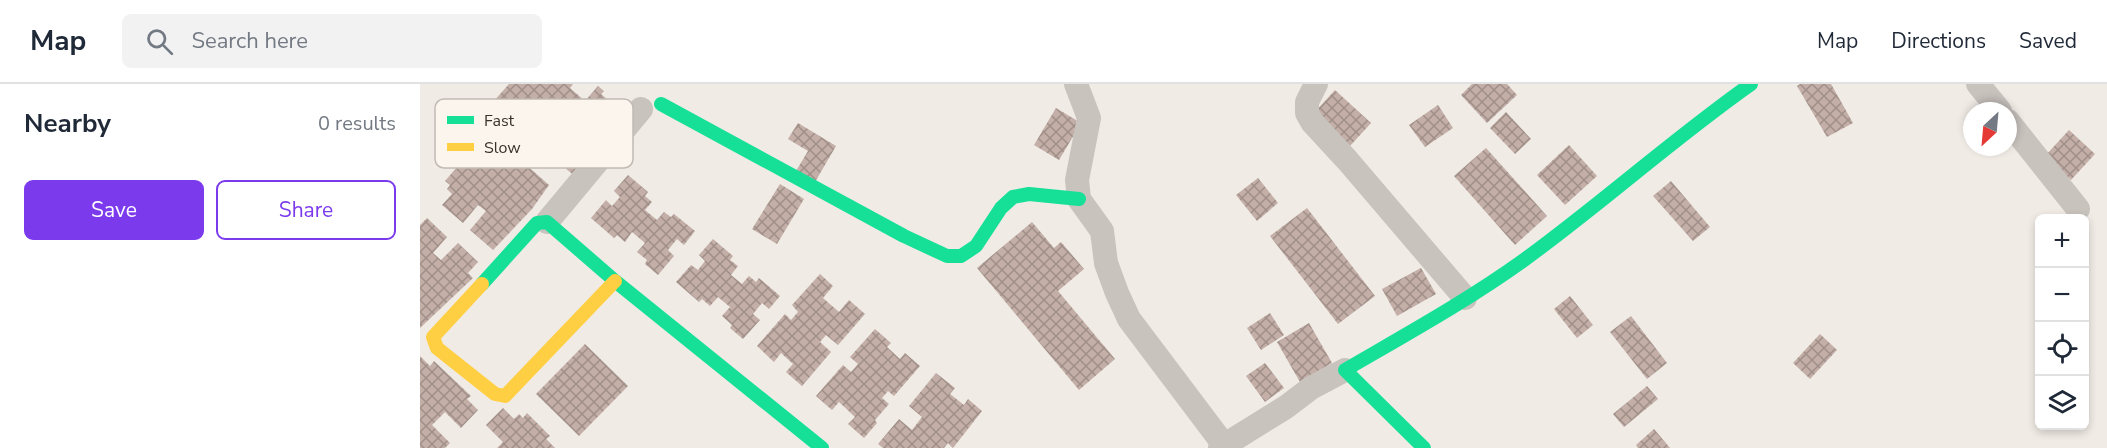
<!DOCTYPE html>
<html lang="en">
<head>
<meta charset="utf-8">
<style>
	body { margin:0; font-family:"Nunito Sans",sans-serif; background:#f2f2f3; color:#1f2937 }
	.controls { position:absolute; right:18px; bottom:18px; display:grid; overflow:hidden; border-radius:9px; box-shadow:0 3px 9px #0003 }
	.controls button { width:54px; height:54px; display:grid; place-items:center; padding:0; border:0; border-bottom:2px solid #e0e1e3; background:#fff; color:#1f2937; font:30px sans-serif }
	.compass { position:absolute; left:1543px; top:18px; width:54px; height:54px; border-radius:50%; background:#fff; box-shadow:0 3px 9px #0003; rotate:206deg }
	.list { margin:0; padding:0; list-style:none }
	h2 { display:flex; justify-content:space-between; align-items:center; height:78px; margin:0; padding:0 24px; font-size:26px }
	h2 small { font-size:20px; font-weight:400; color:#747a83 }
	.actions { display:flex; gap:12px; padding:18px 24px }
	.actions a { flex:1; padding:14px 0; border:2px solid #7c3aed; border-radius:9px; text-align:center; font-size:21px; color:#7c3aed }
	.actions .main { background:#7c3aed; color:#fff }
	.icon { flex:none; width:33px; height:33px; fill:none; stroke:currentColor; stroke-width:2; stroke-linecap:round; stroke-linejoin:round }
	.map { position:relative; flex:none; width:1687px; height:364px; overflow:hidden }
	header { display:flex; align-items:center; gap:36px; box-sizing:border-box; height:84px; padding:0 30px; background:#fff; border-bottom:2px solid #e0e1e3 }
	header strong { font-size:28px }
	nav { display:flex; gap:33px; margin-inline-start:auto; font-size:21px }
	.search { width:420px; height:54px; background:#f2f2f3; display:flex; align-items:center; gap:15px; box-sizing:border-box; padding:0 21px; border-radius:9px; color:#747a83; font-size:22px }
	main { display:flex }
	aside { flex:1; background:#fff }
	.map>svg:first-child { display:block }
	.building { fill:url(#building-cross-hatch) }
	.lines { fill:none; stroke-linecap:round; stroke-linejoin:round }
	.street { stroke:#c9c3be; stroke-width:24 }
	.fast { stroke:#16e098; stroke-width:14 }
	.slow { stroke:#ffcf43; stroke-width:14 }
	.key { fill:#fbf5ee; stroke:#c1bab4; stroke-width:1.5 }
	.key-label { font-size:16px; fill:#3b302b }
</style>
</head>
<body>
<header>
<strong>Map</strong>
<div class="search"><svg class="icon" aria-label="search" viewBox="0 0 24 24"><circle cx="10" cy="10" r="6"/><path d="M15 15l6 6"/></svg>Search here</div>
<nav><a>Map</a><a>Directions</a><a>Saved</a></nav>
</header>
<main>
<aside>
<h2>Nearby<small>0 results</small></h2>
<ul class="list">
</ul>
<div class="actions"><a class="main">Save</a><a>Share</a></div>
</aside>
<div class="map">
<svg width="1687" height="364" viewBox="0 0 1687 364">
	<defs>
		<pattern id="building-cross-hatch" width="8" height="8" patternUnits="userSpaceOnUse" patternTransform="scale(1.5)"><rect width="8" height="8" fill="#c3afa7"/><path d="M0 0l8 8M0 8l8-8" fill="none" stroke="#a08f88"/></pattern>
	</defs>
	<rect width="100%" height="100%" fill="#f0ebe5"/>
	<!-- building -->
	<g class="building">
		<polygon points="89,0 153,0 150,4 165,17 178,2 184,7 181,10 188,16 183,23 193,32 198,26 209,36 157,94 144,83 150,77 141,69 134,77 119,63 134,47 121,36 106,52 91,38 98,30 90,24 86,29 73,18"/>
		<polygon points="1052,0 1087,0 1097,11 1067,39 1041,11"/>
		<polygon points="1380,0 1411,0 1433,39 1407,53 1377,2"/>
		<polygon points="915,6 951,39 930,62 894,29"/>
		<polygon points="1018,21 1033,44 1005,63 989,41"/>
		<polygon points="636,24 661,39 639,76 614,61"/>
		<polygon points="1086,28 1111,55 1095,70 1070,44"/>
		<polygon points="378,39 416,62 395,98 376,87 388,67 368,55"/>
		<polygon points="1649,46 1675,70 1651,96 1625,72"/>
		<polygon points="76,54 129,101 112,125 73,166 50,146 66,127 58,121 43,139 22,121 32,110 27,105 30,101 25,97 46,73 50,76 58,66 62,70"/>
		<polygon points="1149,61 1177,92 1145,121 1117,91"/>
		<polygon points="1066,64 1127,132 1095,161 1034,92"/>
		<polygon points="208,91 228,108 225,112 232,118 225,126 237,136 244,128 251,133 254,130 275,147 264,161 257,155 248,166 254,172 238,191 225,180 227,176 217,168 225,159 212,148 205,158 197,151 194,154 171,134 186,116 192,122 200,113 194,107"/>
		<polygon points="838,94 858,119 837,137 816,111"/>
		<polygon points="1251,97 1290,143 1273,157 1233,112"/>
		<polygon points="360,100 384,115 357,160 332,145"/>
		<polygon points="887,124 955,212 918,240 850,152"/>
		<polygon points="7,134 27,153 13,169 21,176 38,159 58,178 48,189 53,194 0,244 0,141"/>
		<polygon points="612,138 634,164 641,158 664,185 638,207 695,275 659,306 557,184"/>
		<polygon points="293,155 313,172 310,176 318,182 311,191 322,200 329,192 336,198 339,194 360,212 349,225 342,219 333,230 340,236 323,255 310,244 312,241 302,232 310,223 298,213 290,222 282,215 279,218 256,198 271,181 278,186 285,177 279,171"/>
		<polygon points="1001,184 1016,210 977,232 962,205"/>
		<polygon points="400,190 413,202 403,214 419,228 429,216 445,230 418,261 406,251 400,258 411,268 382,302 366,288 373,280 361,269 354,278 337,262 365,230 371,236 378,228 372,221"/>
		<polygon points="1150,212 1173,241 1157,254 1134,225"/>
		<polygon points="850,229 864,251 841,266 827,244"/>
		<polygon points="1211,232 1247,279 1227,295 1190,248"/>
		<polygon points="889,239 912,279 880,298 857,258"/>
		<polygon points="455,245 471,259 467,263 480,275 485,269 500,282 474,312 468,307 462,314 469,320 455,336 457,339 444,354 428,340 435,333 419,318 412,326 396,312 423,281 431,288 438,280 430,273"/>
		<polygon points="1400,250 1417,266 1390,295 1373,279"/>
		<polygon points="165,260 208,302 159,352 116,310"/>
		<polygon points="0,272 10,282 14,277 51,312 47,315 58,326 41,344 25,328 12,341 30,359 25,364 0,364"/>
		<polygon points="845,279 864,304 845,318 826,292"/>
		<polygon points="516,289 535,304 530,310 544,321 548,315 562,327 533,364 528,359 524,364 463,364 458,360 479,335 492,346 502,333 489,322"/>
		<polygon points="1227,302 1238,315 1204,343 1193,330"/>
		<polygon points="83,324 94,335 99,330 103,334 107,329 130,352 126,355 135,364 77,364 83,358 66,341"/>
		<polygon points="1234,345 1250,364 1218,364 1216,361"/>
	</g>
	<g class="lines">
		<!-- street -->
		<g class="street">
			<polyline points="656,0 669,34 657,96 659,115 682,147 686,179 697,209 709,235 804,361"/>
			<polyline points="896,0 887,18 887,29 892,38 928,77 1045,214"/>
			<polyline points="1558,0 1580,27"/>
			<polyline points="1588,37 1658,125"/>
			<polyline points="127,138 221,25"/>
			<polyline points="800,364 866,323 891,304 925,286"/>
		</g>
		<!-- fast -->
		<g class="fast">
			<polyline points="241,20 484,152 527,172 541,172 556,162 581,124 593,113 609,110 659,115"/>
			<polyline points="62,200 117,139 127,138 195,197 402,364"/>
			<path d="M 1004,364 L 925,286 C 985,251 1047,217 1104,176 C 1181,120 1253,55 1331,0"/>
		</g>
		<!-- slow -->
		<polyline class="slow" points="62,200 13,253 17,264 75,310 85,312 195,197"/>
	</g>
	<!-- legend -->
	<rect x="15" y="15" width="198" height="69" rx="9" class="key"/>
	<rect x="27" y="32" width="27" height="8" fill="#16e098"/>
	<rect x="27" y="59" width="27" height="8" fill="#ffcf43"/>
	<g class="key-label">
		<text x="64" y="42">Fast</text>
		<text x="64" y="69">Slow</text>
	</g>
</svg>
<div class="controls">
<button>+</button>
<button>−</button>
<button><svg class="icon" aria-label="locate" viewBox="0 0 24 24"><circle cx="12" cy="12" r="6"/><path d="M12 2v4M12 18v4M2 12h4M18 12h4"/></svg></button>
<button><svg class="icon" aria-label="layers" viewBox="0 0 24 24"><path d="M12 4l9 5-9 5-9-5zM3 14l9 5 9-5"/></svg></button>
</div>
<svg class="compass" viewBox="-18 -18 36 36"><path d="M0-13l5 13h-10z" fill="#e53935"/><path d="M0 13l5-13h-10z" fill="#747a83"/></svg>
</div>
</main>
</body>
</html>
